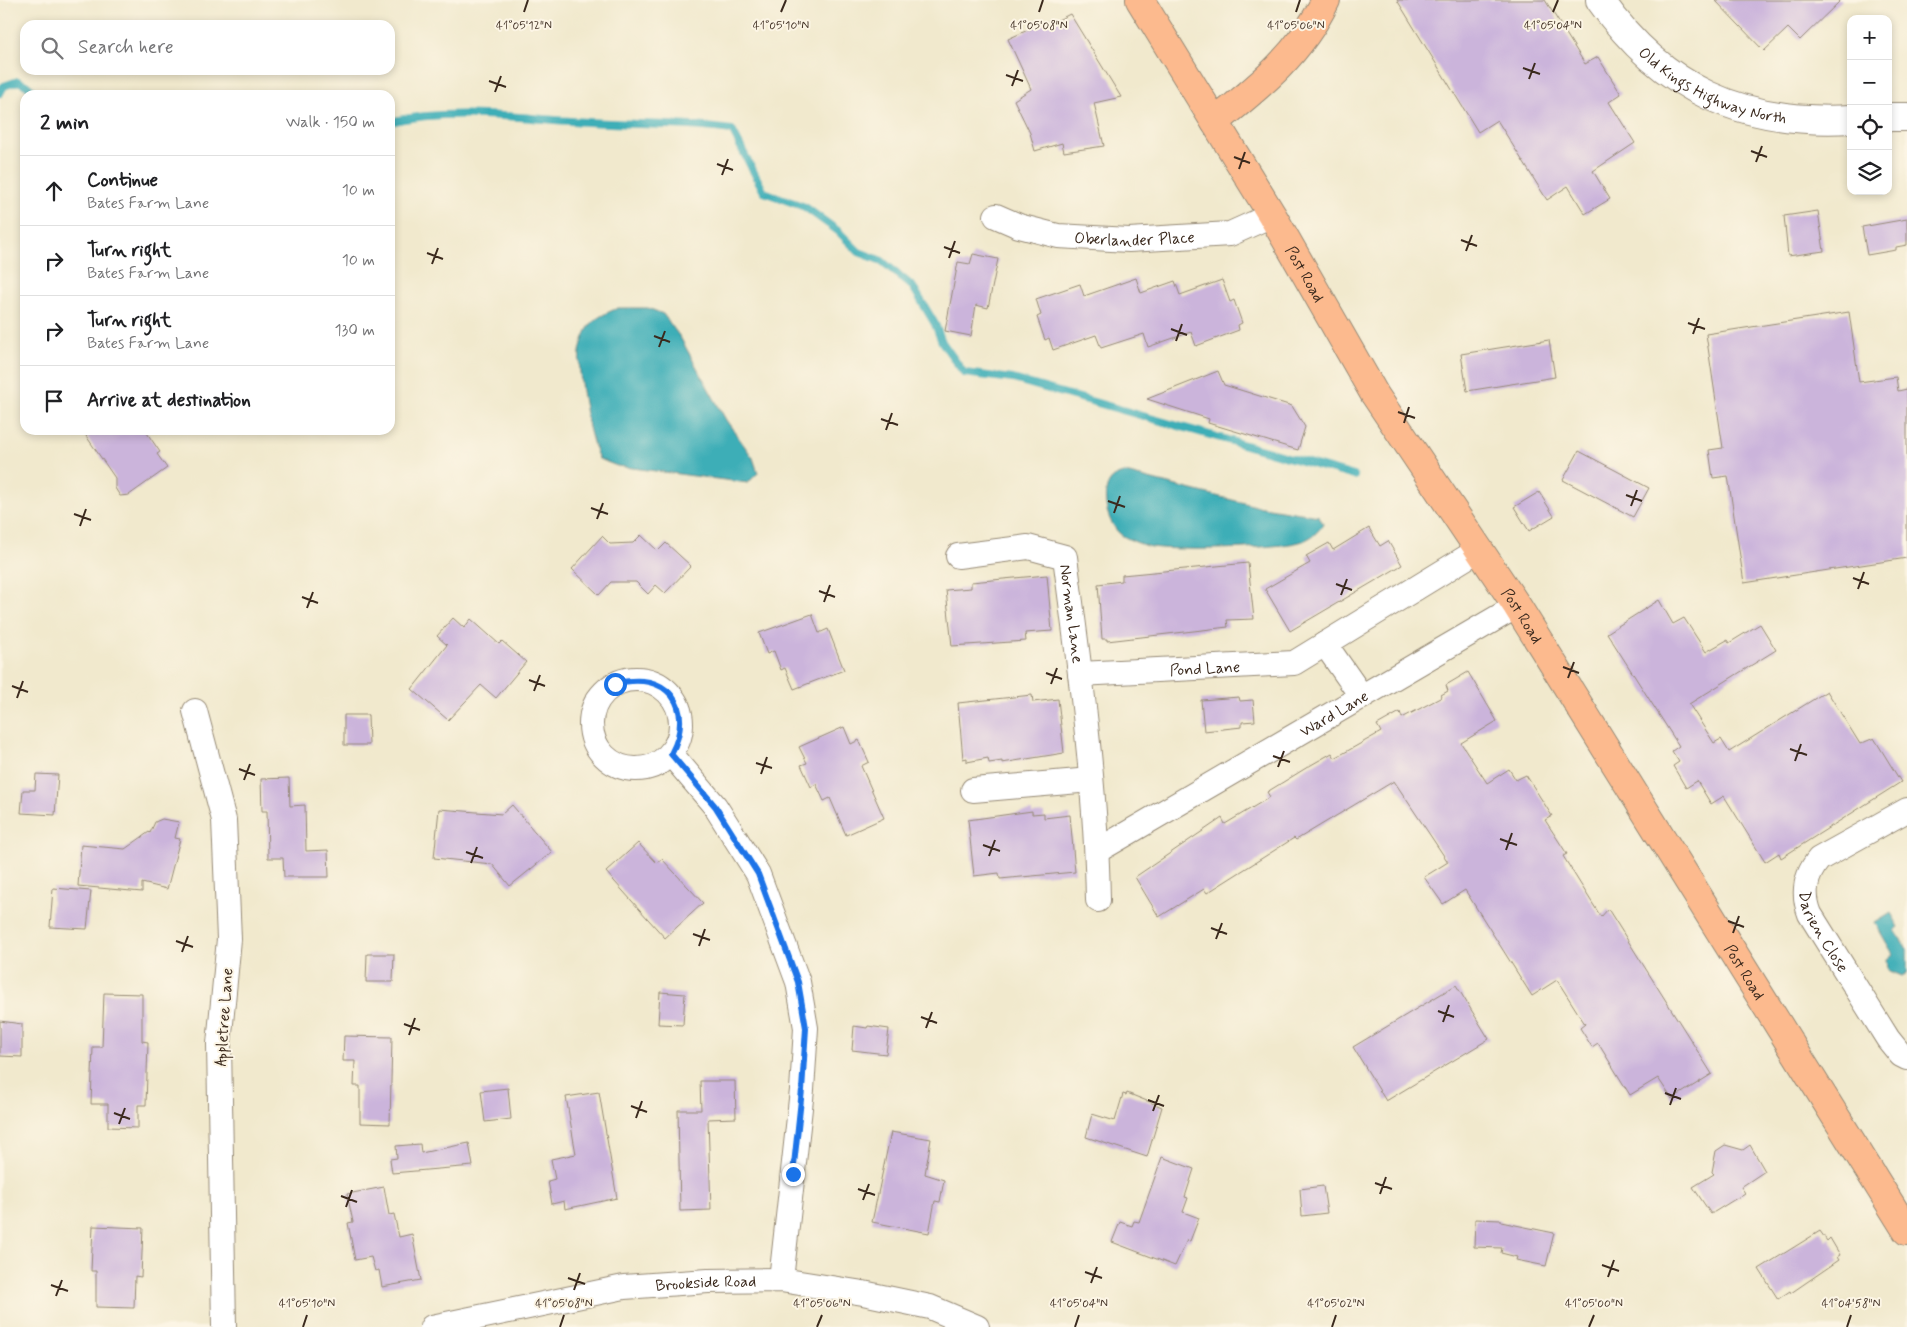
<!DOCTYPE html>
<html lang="en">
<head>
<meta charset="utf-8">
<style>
	body { margin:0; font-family:Mynerve,sans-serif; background:#f6f6f6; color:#202124 }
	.controls { position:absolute; right:15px; top:15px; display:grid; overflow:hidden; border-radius:10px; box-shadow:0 2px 8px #0003 }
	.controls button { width:45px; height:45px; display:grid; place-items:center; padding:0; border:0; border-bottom:1px solid #e0e0e0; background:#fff; color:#202124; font:25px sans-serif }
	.stop { position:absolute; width:15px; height:15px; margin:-11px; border:4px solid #1a73e8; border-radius:50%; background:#fff }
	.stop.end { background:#1a73e8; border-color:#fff; box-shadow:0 1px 5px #0008 }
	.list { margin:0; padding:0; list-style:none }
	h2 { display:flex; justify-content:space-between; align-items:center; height:65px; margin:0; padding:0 20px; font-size:21px }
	h2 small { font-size:16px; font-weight:400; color:#757577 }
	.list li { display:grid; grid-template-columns:32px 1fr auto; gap:15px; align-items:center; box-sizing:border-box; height:70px; padding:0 20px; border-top:1px solid #e0e0e0 }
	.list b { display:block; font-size:19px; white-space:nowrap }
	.list p { margin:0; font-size:16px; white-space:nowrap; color:#757577 }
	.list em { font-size:16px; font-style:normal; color:#757577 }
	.icon { flex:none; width:28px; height:28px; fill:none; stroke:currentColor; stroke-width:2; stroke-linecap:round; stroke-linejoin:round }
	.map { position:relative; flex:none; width:1907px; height:1327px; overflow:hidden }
	.search { position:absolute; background:#fff; box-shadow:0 2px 8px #0003; left:20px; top:20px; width:375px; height:55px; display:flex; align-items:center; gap:12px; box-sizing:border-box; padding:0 18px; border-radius:15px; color:#757577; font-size:19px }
	.panel { position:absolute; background:#fff; box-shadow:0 2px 8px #0003; left:20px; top:90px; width:375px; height:345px; border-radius:15px }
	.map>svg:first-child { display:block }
	.water { fill:#3eaeb7; stroke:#3c6c6a }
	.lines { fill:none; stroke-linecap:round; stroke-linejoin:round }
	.stream { stroke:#3eaeb7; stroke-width:8 }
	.building { fill:#cbb4db }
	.minor-casing { stroke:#968a76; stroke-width:26 }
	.tertiary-casing { stroke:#968a76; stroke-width:30 }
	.primary-casing { stroke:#968a76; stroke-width:30 }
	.minor { stroke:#fff; stroke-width:24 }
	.tertiary { stroke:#fff; stroke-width:28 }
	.primary { stroke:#fcba8e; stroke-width:28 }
	.route { stroke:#1a73e8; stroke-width:6 }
	.ticks { fill:none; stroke:#3b2a1e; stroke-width:2 }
	.labels { text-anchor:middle; stroke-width:4; stroke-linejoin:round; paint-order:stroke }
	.street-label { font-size:16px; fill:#3b2a1e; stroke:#fcf5e5 }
	.ticks-label { font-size:12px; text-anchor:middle; fill:#3b2a1e; stroke:#fcf5e5; stroke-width:4; stroke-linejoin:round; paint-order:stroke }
</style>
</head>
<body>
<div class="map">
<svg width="1907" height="1327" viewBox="0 0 1907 1327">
	<rect width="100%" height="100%" fill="#fcf5e5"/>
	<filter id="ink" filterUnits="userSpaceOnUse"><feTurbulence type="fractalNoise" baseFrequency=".02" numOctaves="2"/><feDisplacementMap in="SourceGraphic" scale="10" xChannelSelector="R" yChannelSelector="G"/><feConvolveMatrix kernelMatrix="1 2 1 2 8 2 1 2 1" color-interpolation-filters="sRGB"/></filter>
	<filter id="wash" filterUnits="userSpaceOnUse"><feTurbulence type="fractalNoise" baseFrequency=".0096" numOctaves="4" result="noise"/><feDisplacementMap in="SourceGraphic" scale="20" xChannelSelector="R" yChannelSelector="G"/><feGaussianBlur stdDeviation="1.12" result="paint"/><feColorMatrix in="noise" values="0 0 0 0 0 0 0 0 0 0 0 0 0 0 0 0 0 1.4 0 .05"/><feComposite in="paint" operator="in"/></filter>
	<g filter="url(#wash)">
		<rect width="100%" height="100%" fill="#f1e9cd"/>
		<!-- water -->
		<g class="water">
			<path d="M 618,308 L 648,308 L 663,314 L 680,337 L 726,420 L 753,458 L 758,473 L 748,483 L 617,466 L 599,459 C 589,437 577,377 580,352 C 581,344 586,330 591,324 C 598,316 609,312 618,308 Z"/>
			<path d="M 1125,473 L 1256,506 L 1319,516 L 1323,524 C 1318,533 1312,537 1303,541 C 1281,549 1170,552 1147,546 C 1140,544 1130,540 1123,536 C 1105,525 1094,476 1125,473 Z"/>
			<polygon points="1891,913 1899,927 1895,930 1907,949 1907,973 1902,976 1888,970 1887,959 1893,954 1875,923"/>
		</g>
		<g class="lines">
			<!-- stream -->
			<g class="stream">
				<polyline points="0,93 4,86 18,81 26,85 38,95"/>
				<path d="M 390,122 C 454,107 523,119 588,122 C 636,125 685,123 732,130 L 764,192 L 805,207 L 838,231 L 859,252 L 882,261 L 913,287 L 935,324 L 942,342 L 964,373 L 1013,379 L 1354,476"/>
			</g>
		</g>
		<g id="blocks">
			<!-- building -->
			<g class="building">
				<polygon points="1397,0 1545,0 1585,64 1598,57 1621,94 1609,102 1635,143 1593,171 1610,199 1585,214 1568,186 1547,200 1497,120 1478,132"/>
				<polygon points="1715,0 1841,0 1800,40 1788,28 1764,51"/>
				<polygon points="1070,14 1121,97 1094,103 1104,146 1064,152 1062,143 1035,151 1030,133 1014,100 1031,89 1008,39 1050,20 1052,23"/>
				<polygon points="1818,211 1824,251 1788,256 1784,216"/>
				<polygon points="1907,219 1907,245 1896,247 1896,250 1867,255 1862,227"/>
				<polygon points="973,254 998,259 988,308 976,305 971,336 945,331 958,262 970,264"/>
				<polygon points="1136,278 1141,293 1175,281 1180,295 1222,280 1230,302 1234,300 1242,323 1238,325 1239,330 1196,346 1191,332 1148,347 1144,334 1101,348 1096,335 1053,350 1049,338 1045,340 1037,317 1041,315 1036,299 1080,284 1084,296"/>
				<polygon points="1849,312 1859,382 1896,377 1898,391 1907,389 1907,558 1744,583 1728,476 1713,478 1709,450 1723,448 1706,334"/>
				<polygon points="1549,340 1555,377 1467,391 1461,354"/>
				<polygon points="1218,371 1224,385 1292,406 1305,427 1298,450 1208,423 1209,419 1147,399"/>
				<polygon points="82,430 145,430 160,452 157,454 167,468 129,495 120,496 115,488 115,478"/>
				<polygon points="1579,451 1649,488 1633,517 1563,480"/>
				<polygon points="1539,492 1554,516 1529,531 1514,507"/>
				<polygon points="1369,528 1380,546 1388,541 1402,565 1290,631 1265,589 1310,563 1306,556 1329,543 1333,550"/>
				<polygon points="641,535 658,551 666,543 691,566 665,593 656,585 648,594 636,582 611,582 599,595 572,569 602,536 610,544 633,543"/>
				<polygon points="1248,563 1254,619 1227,620 1228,627 1107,641 1107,639 1102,639 1098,584 1122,581 1122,575"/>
				<polygon points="1047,575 1052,631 1025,633 1026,641 952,646 946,590 971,588 971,582"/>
				<polygon points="1659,600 1673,624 1684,618 1706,652 1727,640 1729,643 1760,624 1776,650 1689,704 1714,743 1721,739 1729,752 1827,691 1860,744 1874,738 1901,782 1781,858 1779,853 1765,862 1724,796 1711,804 1697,781 1686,788 1673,766 1679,762 1672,751 1679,746 1607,633"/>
				<polygon points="812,614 819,633 828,629 844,670 794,689 785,668 781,670 774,651 767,654 759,633"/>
				<polygon points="453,618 464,628 471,619 499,644 502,641 526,662 496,698 481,685 448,720 412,689 447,645 437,636"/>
				<polygon points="1468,672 1497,721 1461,743 1487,783 1509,769 1516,780 1526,775 1552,816 1545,820 1567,854 1563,856 1601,917 1608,909 1712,1074 1672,1099 1658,1078 1630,1095 1598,1043 1592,1047 1580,1028 1585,1024 1557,980 1532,996 1465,890 1443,904 1424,877 1448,862 1394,781 1296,840 1294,838 1207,893 1204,889 1159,917 1135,877 1222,818 1225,824 1270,797 1267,792 1311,765 1332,753 1335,758 1381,732 1377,725 1400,712 1402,718 1442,697 1441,695 1448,691 1446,685"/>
				<polygon points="1032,695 1033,702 1058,699 1064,753 1002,763 1002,761 989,763 988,758 967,762 967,758 963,759 958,703"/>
				<polygon points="1239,697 1240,701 1253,700 1255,721 1242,722 1242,727 1204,731 1201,700"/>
				<polygon points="344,715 368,715 369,745 344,745"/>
				<polygon points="844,727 851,744 859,740 869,762 861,766 884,818 846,835 830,798 824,801 816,784 811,787 801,765 807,763 799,747"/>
				<polygon points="36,774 58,775 55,815 21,813 23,790 35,790"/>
				<polygon points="289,778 290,806 305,805 306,851 328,850 329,877 284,877 283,858 268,858 267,811 262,811 261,779"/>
				<polygon points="512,805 552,852 510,886 492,864 434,858 439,809 502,814"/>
				<polygon points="1032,811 1032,814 1044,813 1044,818 1070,815 1075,872 1000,879 999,873 974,876 968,820"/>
				<polygon points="162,819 179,822 175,838 180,839 167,889 142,883 142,892 78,886 81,845 125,849 149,832 150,833 155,822"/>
				<polygon points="638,843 657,863 662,859 703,903 665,938 606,872"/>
				<polygon points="53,888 91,891 87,929 50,927"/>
				<polygon points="367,954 394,954 393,982 366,982"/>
				<polygon points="1456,985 1489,1039 1386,1101 1353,1047"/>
				<polygon points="660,992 685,994 683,1025 658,1024"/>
				<polygon points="104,993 142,994 142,1041 148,1042 146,1105 138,1105 138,1128 108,1127 108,1104 91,1104 93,1047 102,1047"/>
				<polygon points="0,1021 22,1024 22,1057 0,1056"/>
				<polygon points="854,1026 867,1028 868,1026 889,1029 886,1054 852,1050"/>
				<polygon points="344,1036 392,1037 390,1124 360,1123 360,1086 354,1086 355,1061 343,1061"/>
				<polygon points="700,1081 735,1081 736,1118 708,1119 711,1210 680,1211 678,1110 701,1110"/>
				<polygon points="508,1088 511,1119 485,1122 481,1091"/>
				<polygon points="599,1092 617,1198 565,1209 564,1201 552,1204 548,1181 555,1179 551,1159 576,1154 566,1097"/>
				<polygon points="1127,1093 1162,1107 1147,1157 1086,1137 1092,1114 1115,1121 1123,1094 1126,1095"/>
				<polygon points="891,1132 931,1139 925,1174 944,1180 940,1202 935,1201 929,1233 872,1222"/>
				<polygon points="469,1143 473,1166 392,1173 390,1159 397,1158 396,1146 420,1144 421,1153"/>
				<polygon points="1725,1145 1743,1150 1750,1145 1765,1171 1741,1187 1745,1193 1711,1214 1693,1187 1714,1174 1712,1172 1716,1151"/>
				<polygon points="1162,1157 1194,1169 1185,1197 1188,1198 1183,1212 1199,1218 1190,1241 1187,1240 1175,1266 1112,1242 1120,1222 1132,1226 1134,1221 1139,1222"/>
				<polygon points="1323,1186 1327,1213 1302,1216 1300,1189"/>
				<polygon points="384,1187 389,1215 394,1214 399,1237 412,1234 421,1280 382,1287 379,1270 375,1271 371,1257 355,1260 348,1223 353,1222 347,1194"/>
				<polygon points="1475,1219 1501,1220 1501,1222 1554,1233 1546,1266 1516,1260 1517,1257 1501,1253 1502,1248 1474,1247"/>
				<polygon points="93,1226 143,1228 141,1277 135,1276 134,1308 96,1307 96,1271 91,1271"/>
				<polygon points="1820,1231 1827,1241 1830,1238 1840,1255 1837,1257 1839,1260 1791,1293 1790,1291 1778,1299 1759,1269"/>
			</g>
		</g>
	</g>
	<g filter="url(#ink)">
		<use href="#blocks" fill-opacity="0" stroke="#968a76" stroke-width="1"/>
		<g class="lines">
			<!-- minor casing -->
			<g class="minor-casing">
				<g id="minor">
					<path id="s1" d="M 996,216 L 1019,226 L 1058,236 L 1129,240 L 1230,234 L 1272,215"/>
					<path id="s2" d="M 958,556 L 1028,547 L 1065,557 C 1080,671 1096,785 1098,900"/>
					<polyline points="1325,644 1362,697"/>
					<path id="s3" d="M 1080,674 L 1294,663 L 1480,549"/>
					<circle cx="636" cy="724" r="45"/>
					<polyline points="195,711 224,820 229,939 219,1044 224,1327"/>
					<polyline points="671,754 715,806 758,874 798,982 806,1028 802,1090 781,1280"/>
					<polyline points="973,790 1091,780"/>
					<path id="s4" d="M 1907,810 L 1819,859 C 1805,876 1802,893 1810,914 L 1888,1039 L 1901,1055 L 1907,1058"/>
					<path id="s5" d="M 1097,851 L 1517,606"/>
					<path id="s6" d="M 432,1327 L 624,1287 L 708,1281 L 781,1280 L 863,1293 L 930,1307 L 977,1327"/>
				</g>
			</g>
			<!-- tertiary casing -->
			<g class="tertiary-casing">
				<g id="tertiary">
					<path id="s7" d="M 1600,0 C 1663,90 1743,125 1851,119"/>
					<polyline points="1888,117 1907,117"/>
				</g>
			</g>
			<!-- primary casing -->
			<g class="primary-casing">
				<g id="primary">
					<path id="s8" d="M 1140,0 L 1272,215 L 1375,395 L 1517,606 L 1907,1231"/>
					<path d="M 1215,122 C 1261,85 1300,54 1326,0"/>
				</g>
			</g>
			<!-- minor -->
			<use href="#minor" class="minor"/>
			<!-- tertiary -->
			<use href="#tertiary" class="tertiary"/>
			<!-- primary -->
			<use href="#primary" class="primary"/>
		</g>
	</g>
	<g class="lines" filter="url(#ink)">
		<!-- route -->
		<path class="route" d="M 615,684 C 667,669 696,707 671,754 L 715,806 L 758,874 L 798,982 L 806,1028 L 802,1090 L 793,1174"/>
	</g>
	<!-- ticks -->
	<path class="ticks" d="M 524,12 L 528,0M 781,12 L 786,0M 1039,12 L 1043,0M 1296,12 L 1300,0M 1553,12 L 1558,0M 1523,68 L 1540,74M 1006,75 L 1023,81M 1529,79 L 1535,63M 489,81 L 506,87M 1012,86 L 1018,70M 495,92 L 501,76M 1751,151 L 1767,157M 1234,157 L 1250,163M 1756,162 L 1762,146M 717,164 L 733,170M 1239,169 L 1245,152M 722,175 L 728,159M 1461,240 L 1477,246M 944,247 L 960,253M 1466,251 L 1472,235M 427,253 L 443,259M 949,258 L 955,241M 432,264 L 438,248M 1688,323 L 1705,329M 1171,329 L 1187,335M 1693,334 L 1699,318M 654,336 L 670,342M 1176,341 L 1182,324M 659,347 L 665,331M 1398,412 L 1415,418M 881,419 L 898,425M 1404,423 L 1409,407M 886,430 L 892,413M 1626,495 L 1642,501M 1108,501 L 1125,507M 1631,506 L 1637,490M 591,508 L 608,514M 1114,513 L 1120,496M 74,514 L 91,520M 597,519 L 603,503M 80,526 L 86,509M 1853,578 L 1869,584M 1336,584 L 1352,590M 1858,589 L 1864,572M 819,591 L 835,597M 1341,595 L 1347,579M 302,597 L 318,603M 824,602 L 830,585M 307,608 L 313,592M 1563,667 L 1579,673M 1046,673 L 1062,679M 1568,678 L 1574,662M 529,680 L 545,686M 1051,684 L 1057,668M 12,686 L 28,692M 534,691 L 540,675M 17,698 L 23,681M 1790,749 L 1807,755M 1273,756 L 1290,762M 1795,761 L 1801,744M 756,763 L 772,768M 1278,767 L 1284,751M 239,769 L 255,775M 761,774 L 767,757M 244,780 L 250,764M 1500,839 L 1517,845M 983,845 L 1000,851M 1506,850 L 1512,833M 466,852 L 483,858M 989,856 L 995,840M 471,863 L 477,847M 1728,921 L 1744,927M 1211,928 L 1227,934M 1733,933 L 1739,916M 693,934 L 710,940M 1216,939 L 1222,923M 176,941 L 193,947M 699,946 L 705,929M 182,952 L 188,936M 1438,1011 L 1454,1017M 921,1017 L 937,1023M 1443,1022 L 1449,1005M 404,1024 L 420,1030M 926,1028 L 932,1012M 409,1035 L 415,1018M 1665,1093 L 1681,1099M 1148,1100 L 1164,1106M 1670,1105 L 1676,1088M 631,1106 L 647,1112M 1153,1111 L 1159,1095M 114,1113 L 130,1119M 636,1118 L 642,1101M 119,1124 L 125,1108M 1375,1183 L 1392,1189M 858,1189 L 875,1195M 1380,1194 L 1386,1177M 341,1196 L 357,1202M 863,1200 L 869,1184M 346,1207 L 352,1190M 1602,1265 L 1619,1271M 1085,1272 L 1102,1278M 1608,1277 L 1614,1260M 568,1278 L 585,1284M 1091,1283 L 1097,1267M 51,1285 L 68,1291M 574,1290 L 580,1273M 56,1296 L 62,1280M 303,1327 L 307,1315M 560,1327 L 564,1315M 817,1327 L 822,1315M 1075,1327 L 1079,1315M 1332,1327 L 1336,1315M 1589,1327 L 1594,1315M 1847,1327 L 1851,1315"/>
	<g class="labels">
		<!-- street labels -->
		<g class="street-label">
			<text dy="6" stroke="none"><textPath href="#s7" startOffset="146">Old Kings Highway North</textPath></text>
			<text dy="6" stroke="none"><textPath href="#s1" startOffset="142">Oberlander Place</textPath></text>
			<text dy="6" stroke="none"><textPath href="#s8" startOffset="320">Post Road</textPath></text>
			<text dy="6" stroke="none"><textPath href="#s2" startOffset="166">Norman Lane</textPath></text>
			<text dy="6" stroke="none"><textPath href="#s8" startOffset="725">Post Road</textPath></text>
			<text dy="6" stroke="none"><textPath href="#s3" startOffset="125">Pond Lane</textPath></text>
			<text dy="6" stroke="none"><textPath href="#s5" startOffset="274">Ward Lane</textPath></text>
			<text dy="6" stroke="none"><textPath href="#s4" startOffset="181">Darien Close</textPath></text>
			<text dy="6" stroke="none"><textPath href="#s8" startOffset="1145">Post Road</textPath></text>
			<text transform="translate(223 1017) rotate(-86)" y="6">Appletree Lane</text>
			<text dy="6" stroke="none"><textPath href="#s6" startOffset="278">Brookside Road</textPath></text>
		</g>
	</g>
	<g class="ticks-label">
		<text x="524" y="29">41°05'12"N</text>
		<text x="781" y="29">41°05'10"N</text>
		<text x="1039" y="29">41°05'08"N</text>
		<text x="1296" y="29">41°05'06"N</text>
		<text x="1553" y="29">41°05'04"N</text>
		<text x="307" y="1307">41°05'10"N</text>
		<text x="564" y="1307">41°05'08"N</text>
		<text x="822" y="1307">41°05'06"N</text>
		<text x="1079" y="1307">41°05'04"N</text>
		<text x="1336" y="1307">41°05'02"N</text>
		<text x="1594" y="1307">41°05'00"N</text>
		<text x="1851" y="1307">41°04'58"N</text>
	</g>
</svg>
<div class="controls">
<button>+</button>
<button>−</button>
<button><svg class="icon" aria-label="locate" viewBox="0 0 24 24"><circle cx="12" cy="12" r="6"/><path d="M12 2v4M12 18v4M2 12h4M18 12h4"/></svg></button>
<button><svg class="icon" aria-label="layers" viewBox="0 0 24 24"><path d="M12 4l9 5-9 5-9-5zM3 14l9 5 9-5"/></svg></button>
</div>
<div class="stop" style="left:615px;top:684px"></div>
<div class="stop end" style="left:793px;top:1174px"></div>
<div class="search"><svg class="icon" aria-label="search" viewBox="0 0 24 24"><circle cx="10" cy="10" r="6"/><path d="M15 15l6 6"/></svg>Search here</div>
<section class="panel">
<h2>2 min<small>Walk · 150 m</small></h2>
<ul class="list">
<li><svg class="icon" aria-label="ahead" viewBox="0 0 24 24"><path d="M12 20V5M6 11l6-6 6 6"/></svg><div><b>Continue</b><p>Bates Farm Lane</p></div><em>10 m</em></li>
<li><svg class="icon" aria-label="right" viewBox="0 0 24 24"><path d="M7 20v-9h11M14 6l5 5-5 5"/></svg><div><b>Turn right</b><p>Bates Farm Lane</p></div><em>10 m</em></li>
<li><svg class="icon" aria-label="right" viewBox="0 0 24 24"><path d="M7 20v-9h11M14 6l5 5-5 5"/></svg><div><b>Turn right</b><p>Bates Farm Lane</p></div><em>130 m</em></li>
<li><svg class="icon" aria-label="arrive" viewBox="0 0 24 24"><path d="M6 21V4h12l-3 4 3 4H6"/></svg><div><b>Arrive at destination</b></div></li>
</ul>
</section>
</div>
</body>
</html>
